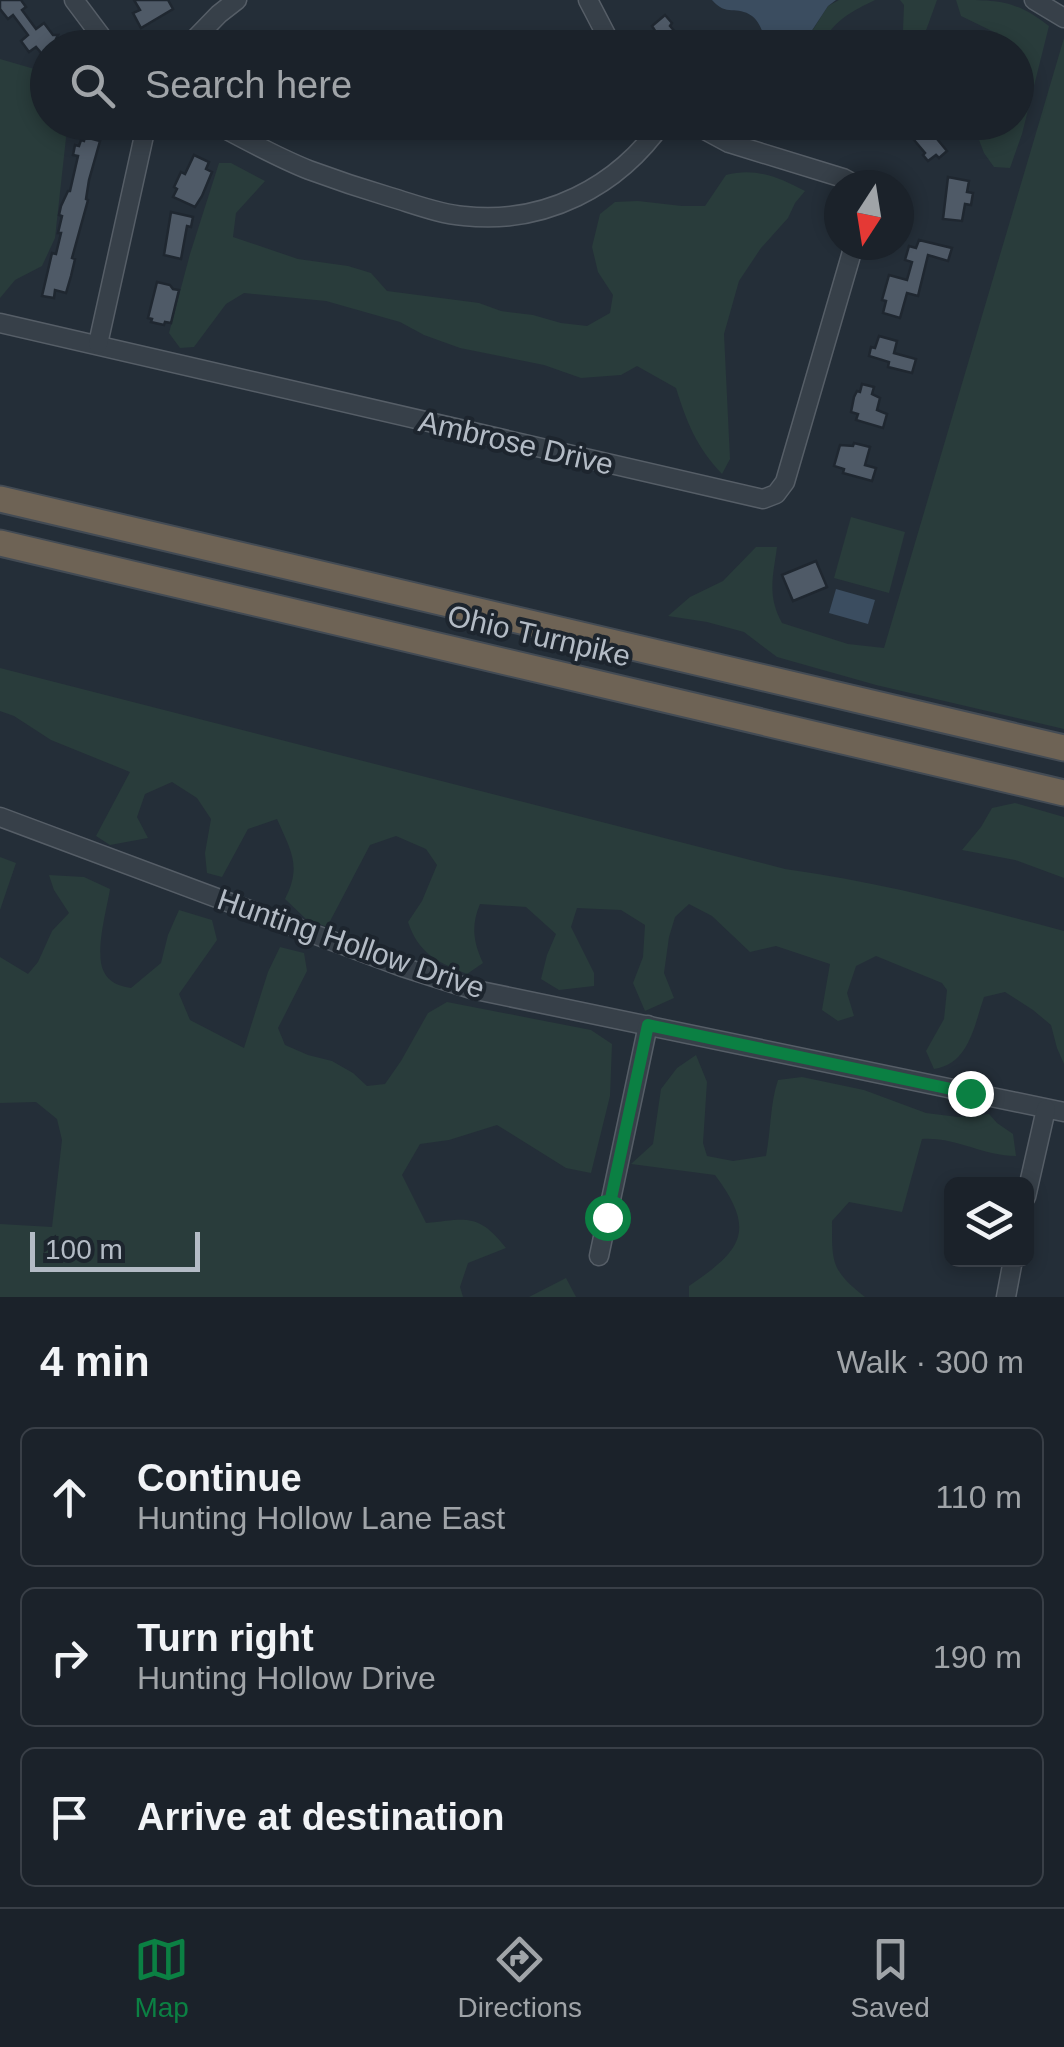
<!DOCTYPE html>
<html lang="en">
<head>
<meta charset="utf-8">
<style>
	body { margin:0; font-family:Arial,sans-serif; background:#242a32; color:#f1f3f6 }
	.controls { position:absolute; right:30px; bottom:30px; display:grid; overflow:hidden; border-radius:15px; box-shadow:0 5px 15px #0003 }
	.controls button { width:90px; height:90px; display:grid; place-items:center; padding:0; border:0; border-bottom:2px solid #393f47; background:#1b222a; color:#f1f3f6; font:50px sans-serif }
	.compass { position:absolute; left:824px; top:170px; width:90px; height:90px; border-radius:50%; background:#1b222a; box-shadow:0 5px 15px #0003; rotate:192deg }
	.scale { position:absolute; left:30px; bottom:25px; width:170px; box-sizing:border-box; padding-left:10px; border:5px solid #b3bbc5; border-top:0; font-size:28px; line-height:35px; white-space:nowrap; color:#b3bbc5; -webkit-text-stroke:8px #1d252e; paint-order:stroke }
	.stop { position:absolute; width:30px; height:30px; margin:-22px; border:8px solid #0b8043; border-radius:50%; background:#fff }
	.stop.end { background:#0b8043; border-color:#fff; box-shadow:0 2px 10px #0008 }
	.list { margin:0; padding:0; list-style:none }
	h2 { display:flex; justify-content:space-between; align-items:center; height:130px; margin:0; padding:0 40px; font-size:42px }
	h2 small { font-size:32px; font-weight:400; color:#a0a4a8 }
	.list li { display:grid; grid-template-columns:65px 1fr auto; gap:30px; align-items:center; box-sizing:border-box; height:140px; margin:0 20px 20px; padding:0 20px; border:2px solid #393f47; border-radius:15px }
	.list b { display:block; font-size:38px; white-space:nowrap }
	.list p { margin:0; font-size:32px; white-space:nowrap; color:#a0a4a8 }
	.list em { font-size:32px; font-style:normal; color:#a0a4a8 }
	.icon { flex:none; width:55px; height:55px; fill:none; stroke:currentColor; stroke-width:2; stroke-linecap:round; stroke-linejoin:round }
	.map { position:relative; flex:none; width:1064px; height:1297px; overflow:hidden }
	.search { position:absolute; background:#1b222a; box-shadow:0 5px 15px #0003; left:30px; right:30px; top:30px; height:110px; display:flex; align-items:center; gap:25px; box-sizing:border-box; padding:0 35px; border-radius:55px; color:#a0a4a8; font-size:38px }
	.sheet { height:610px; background:#1b222a }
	nav { display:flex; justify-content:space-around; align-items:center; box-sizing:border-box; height:140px; border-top:2px solid #393f47; background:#1b222a; font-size:28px; color:#a0a4a8 }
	nav a { display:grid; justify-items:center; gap:5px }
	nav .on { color:#0b8043 }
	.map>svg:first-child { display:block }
	.green { fill:#293c3b }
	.water { fill:#3b4d60 }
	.building { fill:#4f5a67; stroke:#1f2730; stroke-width:2.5 }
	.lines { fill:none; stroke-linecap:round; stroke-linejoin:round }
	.minor-casing { stroke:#565e67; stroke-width:21 }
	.highway-casing { stroke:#434b54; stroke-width:29 }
	.minor { stroke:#374049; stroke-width:18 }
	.highway { stroke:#6e6355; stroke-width:25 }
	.route { stroke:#0b8043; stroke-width:12 }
	.labels { text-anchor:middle; stroke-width:8; stroke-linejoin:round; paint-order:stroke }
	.street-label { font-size:30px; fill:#b3bbc5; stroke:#1d252e }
</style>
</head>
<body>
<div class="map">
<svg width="1064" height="1297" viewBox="0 0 1064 1297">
	<rect width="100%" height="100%" fill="#242e38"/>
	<!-- green -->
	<g class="green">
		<path d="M 839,0 L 875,0 C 854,10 828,23 823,47 L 801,48 L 828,6 Z"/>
		<polygon points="900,0 937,0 920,47 893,47 903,30 904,5"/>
		<path d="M 956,0 C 999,0 1015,0 1049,26 L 1022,134 L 1010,168 L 994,167 L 984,153 L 976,132 L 960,123 L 1016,122 L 1016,48 L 1003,47 L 994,32 L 961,16 Z"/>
		<path d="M 1064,38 L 1064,729 L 876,685 L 777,657 L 744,632 L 707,622 L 668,616 L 690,597 L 723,581 L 756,547 L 777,547 C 773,577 767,596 782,623 L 848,644 L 884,648 Z"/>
		<polygon points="0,59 38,70 47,66 48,122 65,123 66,138 55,238 42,266 15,280 0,298"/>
		<path d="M 219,163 L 231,163 L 265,181 L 236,213 L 233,237 L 298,259 L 348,266 L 371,273 L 387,291 L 479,303 L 501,311 L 533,315 L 561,323 L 587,326 L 610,313 L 613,295 L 598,272 L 592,247 L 600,214 L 615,202 L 638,201 L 682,206 L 705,206 L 726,175 C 755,167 779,177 805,191 L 795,203 L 788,218 L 761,248 L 739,281 L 724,334 L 730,459 L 722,474 C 696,446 687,423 676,388 L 637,366 L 621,375 L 581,378 L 544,365 L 460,348 L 424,335 L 400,322 L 326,301 L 244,293 L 226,304 L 194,347 L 180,348 L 169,333 L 190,254 Z"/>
		<polygon points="851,517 905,532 889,593 834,578"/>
		<path d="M 0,668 L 785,869 C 880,882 971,906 1064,931 L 1064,1064 L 1057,1048 L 1051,1025 L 1033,1010 L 1005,992 L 984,997 C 974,1026 969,1064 934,1069 L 926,1051 L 944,1019 L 947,990 L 942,983 L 876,956 L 856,966 L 847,993 L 854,1016 L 838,1021 L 822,1010 L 830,964 L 776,946 L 750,952 L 712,916 L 689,904 L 675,917 L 669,937 L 664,973 L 674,998 L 645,1011 L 633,983 L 643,957 L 645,925 L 621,910 L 577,908 L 571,927 L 594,973 L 594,986 L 559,990 L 541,979 L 547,955 L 556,934 L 526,907 L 480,904 C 471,925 473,942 483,963 L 467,974 C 437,962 419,954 408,922 L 422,901 L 437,865 L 426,849 L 396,836 L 370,845 L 327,927 L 306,919 L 285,899 C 302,866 291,851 277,819 L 248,829 L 222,877 L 207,873 L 205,853 L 211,819 L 197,798 L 172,782 L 145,794 L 137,817 L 148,838 L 110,845 L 96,836 L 130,772 L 51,740 L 14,716 L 0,711 Z"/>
		<polygon points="1015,803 1064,817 1064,878 1015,860 962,850 981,827 992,808"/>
		<polygon points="0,857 16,863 0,910"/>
		<path d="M 49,875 L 84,877 L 110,889 C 107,909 94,953 104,972 C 109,983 120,986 131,988 L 161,963 L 168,935 L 179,910 L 212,920 L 217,940 L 179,994 L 190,1020 L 244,1048 L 268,972 L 280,947 L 304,953 L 307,971 L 278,1028 L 285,1045 L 308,1055 L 332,1061 L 353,1073 L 367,1086 L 385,1084 L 401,1061 L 428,1013 L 447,1002 L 591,1030 L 612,1044 L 610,1096 L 591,1173 L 566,1168 L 497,1125 L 449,1140 L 420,1144 L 402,1175 L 426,1223 C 466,1219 478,1212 506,1248 L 468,1263 L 460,1287 L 463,1297 L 0,1297 L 0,1224 L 52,1227 L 62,1140 L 57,1119 L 36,1102 L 0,1103 L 0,957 L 28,974 L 38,962 L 52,931 L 69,913 L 54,890 Z"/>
		<path d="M 696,1055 L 707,1082 L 703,1143 L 707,1156 L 733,1161 L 766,1156 C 771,1130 770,1104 778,1080 L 802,1077 L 864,1090 L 926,1113 L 958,1117 L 989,1114 L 997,1123 L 1013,1134 L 1016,1156 C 982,1156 957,1137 922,1139 L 902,1212 L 849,1202 L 832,1221 C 832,1263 831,1270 865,1297 L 689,1297 L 689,1286 C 742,1250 757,1231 715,1175 L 631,1164 L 653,1144 L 661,1089 L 677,1068 Z"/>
		<polygon points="566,1278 576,1297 529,1297"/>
	</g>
	<!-- water -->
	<g class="water">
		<path d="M 712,0 L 836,0 L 828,6 L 801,47 L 769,48 C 764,37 761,23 752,16 C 737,5 726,17 712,0 Z"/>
		<polygon points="836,589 875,600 868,624 829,613"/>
	</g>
	<!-- building -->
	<g class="building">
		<polygon points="0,0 21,0 26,7 22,10 36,29 44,23 53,35 58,35 56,39 62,48 48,48 48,61 36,47 29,52 21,41 28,35 13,15 8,19 0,9"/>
		<polygon points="134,0 168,0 173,9 141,28 133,13 140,10"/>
		<polygon points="665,15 672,23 670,26 684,42 678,48 666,48 652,26"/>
		<polygon points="923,122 947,151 939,158 936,155 928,161 923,155 925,153 909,134"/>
		<polygon points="85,137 100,141 89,180 86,199 88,200 72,258 75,259 71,276 66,293 55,290 54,298 42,296 52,253 56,254 61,233 58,233 62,216 59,215 61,206 68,191 70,191 78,156 73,155 75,145 79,146 81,140 84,141"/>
		<polygon points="194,155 209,162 206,169 212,172 202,196 195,207 173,197 177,189 174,187 181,172 185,174"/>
		<polygon points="948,177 969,181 967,192 973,193 971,205 965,204 962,221 943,219"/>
		<polygon points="171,212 193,217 191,227 187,226 181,259 164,255"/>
		<polygon points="919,240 952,248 948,261 928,255 918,296 907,293 900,318 883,313 886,301 882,300 889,275 907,280 912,262 905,260 909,246 916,248"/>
		<polygon points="157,282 170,285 173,289 179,290 171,323 165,322 164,325 151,322 152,319 148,318"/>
		<polygon points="879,336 897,341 894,353 916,359 912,373 888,367 889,362 869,356 871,347 875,348"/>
		<polygon points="862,384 874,387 872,394 880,398 877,410 887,414 883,428 856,420 858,414 851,412 854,397 857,391 860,392"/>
		<polygon points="854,443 870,447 865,465 876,468 872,481 843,473 844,469 834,466 840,445 853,446"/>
		<polygon points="816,561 827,587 793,601 782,575"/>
	</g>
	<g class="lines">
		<!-- minor casing -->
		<g class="minor-casing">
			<g id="minor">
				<polyline points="74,0 110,48"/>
				<polyline points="588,0 613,48"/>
				<polyline points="1034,0 1064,18"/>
				<polyline points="186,48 219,14 237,0"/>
				<path d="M 212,122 C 244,139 276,157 309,170 C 336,180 363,189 390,197 C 414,204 439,214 464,216 C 544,225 618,187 663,122"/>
				<polyline points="690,122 729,143 843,178 856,185"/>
				<polyline points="0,323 763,499 776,494 785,482 854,245"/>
				<polyline points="98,344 147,122"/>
				<polyline points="0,817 402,967 471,989 1064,1112"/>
				<polyline points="1026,1197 1046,1109"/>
				<polyline points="599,1256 648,1025"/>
				<polyline points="1006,1297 1013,1260"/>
			</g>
		</g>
		<!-- highway casing -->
		<g class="highway-casing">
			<g id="highway">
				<polyline points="0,499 1064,748"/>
				<polyline points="0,543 1064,793"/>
			</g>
		</g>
		<!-- minor -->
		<use href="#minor" class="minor"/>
		<!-- highway -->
		<use href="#highway" class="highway"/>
	</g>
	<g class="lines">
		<!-- route -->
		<polyline class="route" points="607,1217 648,1025 970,1093"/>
	</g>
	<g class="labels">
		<!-- street labels -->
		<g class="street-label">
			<text transform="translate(516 443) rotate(13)" y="10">Ambrose Drive</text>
			<text transform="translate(539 636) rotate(13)" y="10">Ohio Turnpike</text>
			<text transform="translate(351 944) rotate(19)" y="10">Hunting Hollow Drive</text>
		</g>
	</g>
</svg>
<div class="controls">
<button><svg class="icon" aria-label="layers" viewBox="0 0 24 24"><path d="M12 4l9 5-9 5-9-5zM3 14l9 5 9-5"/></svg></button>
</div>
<svg class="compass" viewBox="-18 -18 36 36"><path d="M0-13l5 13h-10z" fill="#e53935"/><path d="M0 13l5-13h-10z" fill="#a0a4a8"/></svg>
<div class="scale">100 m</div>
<div class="stop" style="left:607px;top:1217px"></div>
<div class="stop end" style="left:970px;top:1093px"></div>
<div class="search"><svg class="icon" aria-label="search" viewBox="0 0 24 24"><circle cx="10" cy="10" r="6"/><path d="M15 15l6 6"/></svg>Search here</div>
</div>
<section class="sheet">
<h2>4 min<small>Walk · 300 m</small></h2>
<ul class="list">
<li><svg class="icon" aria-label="ahead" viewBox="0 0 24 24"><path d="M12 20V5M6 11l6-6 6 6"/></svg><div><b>Continue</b><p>Hunting Hollow Lane East</p></div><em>110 m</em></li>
<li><svg class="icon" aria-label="right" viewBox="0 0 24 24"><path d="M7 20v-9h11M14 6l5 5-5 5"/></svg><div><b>Turn right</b><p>Hunting Hollow Drive</p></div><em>190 m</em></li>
<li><svg class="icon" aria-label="arrive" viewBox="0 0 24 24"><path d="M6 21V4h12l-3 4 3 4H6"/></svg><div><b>Arrive at destination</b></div></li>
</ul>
</section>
<nav>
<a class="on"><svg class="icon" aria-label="map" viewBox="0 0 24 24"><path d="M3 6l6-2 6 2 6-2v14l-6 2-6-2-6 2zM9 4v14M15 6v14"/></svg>Map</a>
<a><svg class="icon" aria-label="directions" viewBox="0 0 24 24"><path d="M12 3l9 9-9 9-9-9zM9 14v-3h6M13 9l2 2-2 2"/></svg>Directions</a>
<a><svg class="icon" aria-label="saved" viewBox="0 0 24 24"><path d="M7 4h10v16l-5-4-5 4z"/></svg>Saved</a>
</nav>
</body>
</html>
